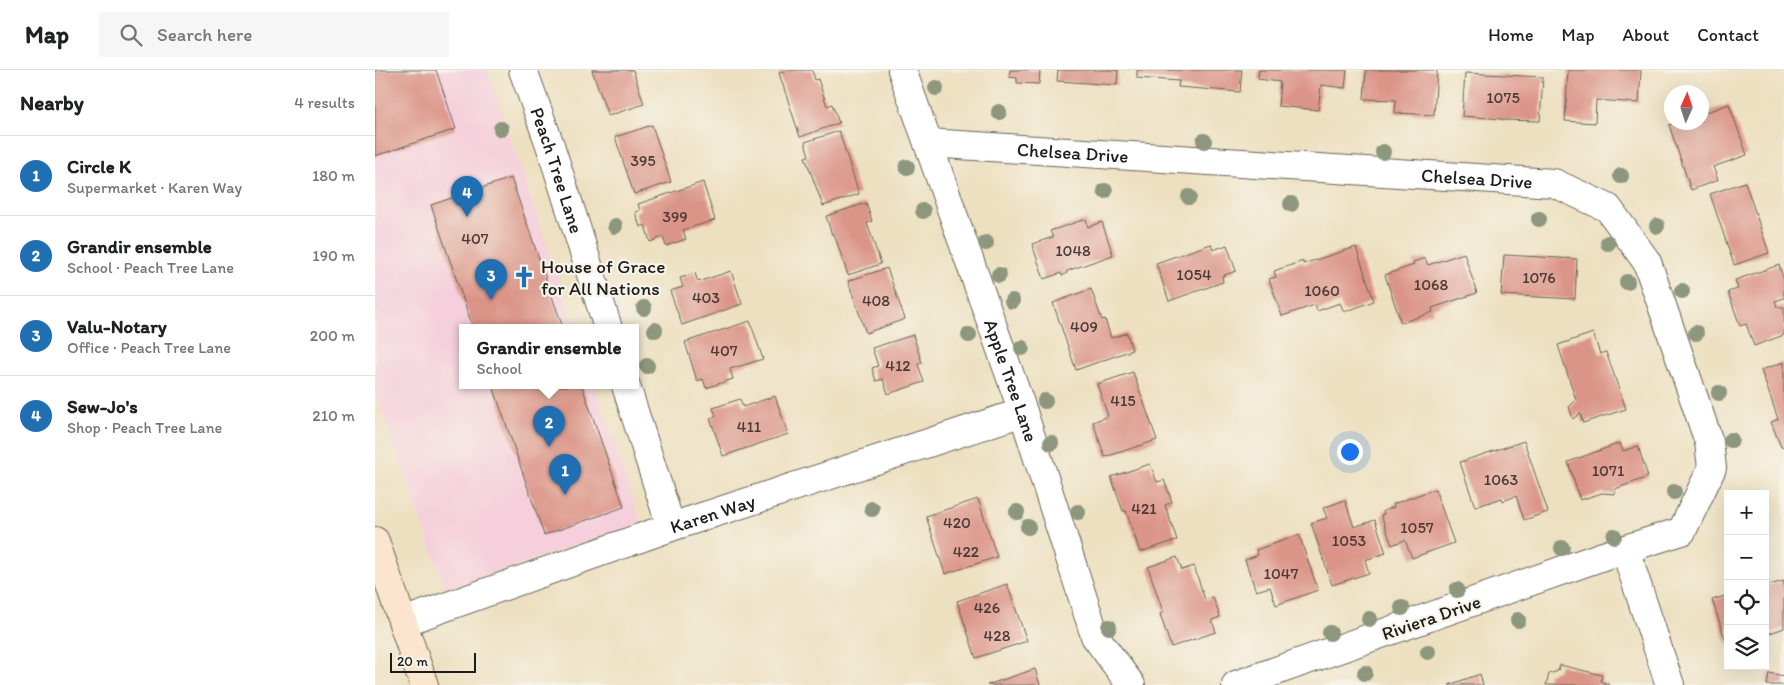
<!DOCTYPE html>
<html lang="en">
<head>
<meta charset="utf-8">
<style>
	body { margin:0; font-family:Itim,sans-serif; background:#f6f6f6; color:#202124 }
	.controls { position:absolute; right:15px; bottom:15px; display:grid; overflow:hidden; border-radius:0px; box-shadow:0 5px 20px #0002 }
	.controls button { width:45px; height:45px; display:grid; place-items:center; padding:0; border:0; border-bottom:1px solid #e0e0e0; background:#fff; color:#202124; font:25px sans-serif }
	.compass { position:absolute; left:1289px; top:15px; width:45px; height:45px; border-radius:50%; background:#fff; box-shadow:0 5px 20px #0002; rotate:3deg }
	.scale { position:absolute; left:15px; bottom:12px; width:86px; box-sizing:border-box; padding-left:5px; border:2px solid #1c1c1c; border-top:0; font-size:14px; line-height:18px; white-space:nowrap; color:#1c1c1c; -webkit-text-stroke:4px #f7f3e8; paint-order:stroke }
	.you { position:absolute; left:974px; top:381px; width:18px; height:18px; margin:-12px; border:4px solid #fff; border-radius:50%; background:#1a73e8; box-shadow:0 0 0 8px #1a73e833 }
	.badge { display:grid; place-items:center; width:32px; height:32px; border-radius:50%; background:#1f6fb2; color:#fff; font-size:16px; font-weight:700 }
	.pin { position:absolute; translate:-50% -41px; filter:drop-shadow(0 1px 2px #0008) }
	.pin::after { content:''; position:absolute; top:26px; width:18px; height:15px; background:inherit; clip-path:polygon(0 0,100% 0,50% 100%) }
	.popup { position:absolute; left:84px; top:254px; width:180px; height:65px; box-sizing:border-box; display:grid; place-content:center; border-radius:0px; background:#fff; filter:drop-shadow(0 1px 4px #0005); font-size:16px; white-space:nowrap; color:#757577 }
	.popup b { font-size:19px; color:#202124 }
	.popup::after { content:''; position:absolute; left:50%; top:100%; margin-left:-10px; border:10px solid transparent; border-top-color:#fff }
	.list { margin:0; padding:0; list-style:none }
	h2 { display:flex; justify-content:space-between; align-items:center; height:65px; margin:0; padding:0 20px; font-size:21px }
	h2 small { font-size:16px; font-weight:400; color:#757577 }
	.list li { display:grid; grid-template-columns:32px 1fr auto; gap:15px; align-items:center; box-sizing:border-box; height:80px; padding:0 20px; border-top:1px solid #e0e0e0 }
	.list b { display:block; font-size:19px; white-space:nowrap }
	.list p { margin:0; font-size:16px; white-space:nowrap; color:#757577 }
	.list em { font-size:16px; font-style:normal; color:#757577 }
	.icon { flex:none; width:28px; height:28px; fill:none; stroke:currentColor; stroke-width:2; stroke-linecap:round; stroke-linejoin:round }
	.map { position:relative; flex:none; width:1409px; height:615px; overflow:hidden }
	header { display:flex; align-items:center; gap:30px; box-sizing:border-box; height:70px; padding:0 25px; background:#fff; border-bottom:1px solid #e0e0e0 }
	header strong { font-size:24px }
	nav { display:flex; gap:28px; margin-inline-start:auto; font-size:18px }
	.search { width:350px; height:45px; background:#f6f6f6; display:flex; align-items:center; gap:12px; box-sizing:border-box; padding:0 18px; border-radius:0px; color:#757577; font-size:19px }
	main { display:flex }
	aside { flex:1; background:#fff }
	.map>svg:first-child { display:block }
	.built { fill:#f5cfdb }
	.building { fill:#db9588 }
	.lines { fill:none; stroke-linecap:round; stroke-linejoin:round }
	.street-casing { stroke:#656155; stroke-width:30 }
	.secondary-casing { stroke:#656155; stroke-width:30 }
	.street { stroke:#fff; stroke-width:28 }
	.secondary { stroke:#fce5cf; stroke-width:28 }
	.tree { fill:#8c977d }
	.labels { text-anchor:middle; stroke-width:4.5; stroke-linejoin:round; paint-order:stroke }
	.number-label { font-size:16px; fill:#4c3a37 }
	.street-label { font-size:19px; fill:#1c1c1c; stroke:#f7f3e8 }
	.poi-label { font-size:19px; fill:#1c1c1c; stroke:#f7f3e8; text-anchor:start }
</style>
</head>
<body>
<header>
<strong>Map</strong>
<div class="search"><svg class="icon" aria-label="search" viewBox="0 0 24 24"><circle cx="10" cy="10" r="6"/><path d="M15 15l6 6"/></svg>Search here</div>
<nav><a>Home</a><a>Map</a><a>About</a><a>Contact</a></nav>
</header>
<main>
<aside>
<h2>Nearby<small>4 results</small></h2>
<ul class="list">
<li><span class="badge">1</span><div><b>Circle K</b><p>Supermarket · Karen Way</p></div><em>180 m</em></li>
<li><span class="badge">2</span><div><b>Grandir ensemble</b><p>School · Peach Tree Lane</p></div><em>190 m</em></li>
<li><span class="badge">3</span><div><b>Valu-Notary</b><p>Office · Peach Tree Lane</p></div><em>200 m</em></li>
<li><span class="badge">4</span><div><b>Sew-Jo's</b><p>Shop · Peach Tree Lane</p></div><em>210 m</em></li>
</ul>
</aside>
<div class="map">
<svg width="1409" height="615" viewBox="0 0 1409 615">
	<rect width="100%" height="100%" fill="#f7f3e8"/>
	<filter id="ink" filterUnits="userSpaceOnUse"><feTurbulence type="fractalNoise" baseFrequency=".02" numOctaves="2"/><feDisplacementMap in="SourceGraphic" scale="10" xChannelSelector="R" yChannelSelector="G"/><feConvolveMatrix kernelMatrix="1 2 1 2 8 2 1 2 1" color-interpolation-filters="sRGB"/></filter>
	<filter id="wash" filterUnits="userSpaceOnUse"><feTurbulence type="fractalNoise" baseFrequency=".0096" numOctaves="4" result="noise"/><feDisplacementMap in="SourceGraphic" scale="20" xChannelSelector="R" yChannelSelector="G"/><feGaussianBlur stdDeviation="1.12" result="paint"/><feColorMatrix in="noise" values="0 0 0 0 0 0 0 0 0 0 0 0 0 0 0 0 0 1.4 0 .05"/><feComposite in="paint" operator="in"/></filter>
	<g filter="url(#wash)">
		<rect width="100%" height="100%" fill="#ede0c0"/>
		<!-- built -->
		<polygon class="built" points="0,0 112,0 200,258 88,258 88,316 220,316 266,453 71,519 0,322"/>
		<g id="blocks">
			<!-- building -->
			<g class="building">
				<polygon points="0,0 61,0 81,59 0,86"/>
				<polygon points="217,0 258,0 269,34 233,46"/>
				<polygon points="413,0 437,0 440,10 443,9 452,36 457,34 464,53 425,67 404,3"/>
				<polygon points="635,0 665,0 664,14 642,13 642,8 634,7"/>
				<polygon points="683,0 743,0 742,15 682,11"/>
				<polygon points="762,0 867,0 865,22 803,17 804,11 762,8"/>
				<polygon points="884,0 972,0 970,18 946,15 943,40 903,36 905,12 883,9"/>
				<polygon points="991,0 1062,0 1059,45 1020,43 1021,30 989,29"/>
				<polygon points="1193,0 1266,0 1264,33 1221,30 1220,53 1190,51"/>
				<polygon points="1090,3 1168,7 1165,51 1127,50 1127,49 1087,46"/>
				<polygon points="1354,34 1372,85 1338,97 1343,110 1316,120 1294,55 1301,52 1326,52 1326,44"/>
				<polygon points="277,55 296,112 259,124 240,67"/>
				<polygon points="464,61 484,124 448,136 430,87 434,86 430,72"/>
				<polygon points="136,108 188,258 98,258 56,135"/>
				<polygon points="328,112 340,150 308,160 311,169 291,176 288,167 275,172 270,155 265,157 260,142 265,140 263,134"/>
				<polygon points="1370,112 1394,183 1359,195 1335,124"/>
				<polygon points="491,133 497,151 492,153 506,194 473,205 459,164 457,165 451,146"/>
				<polygon points="711,149 713,157 727,152 738,185 692,201 692,203 687,206 686,203 669,209 657,174 678,167 675,161"/>
				<polygon points="836,174 838,180 852,175 861,201 847,206 848,212 794,231 781,193"/>
				<polygon points="981,177 999,231 969,242 965,233 942,241 940,235 907,246 894,209 901,207 899,201 928,191 928,194"/>
				<polygon points="1089,183 1102,223 1057,238 1058,242 1026,253 1010,205 1039,195 1038,192 1050,188 1053,195"/>
				<polygon points="1129,185 1202,189 1200,229 1126,225"/>
				<polygon points="1404,195 1409,210 1409,228 1400,231 1402,237 1409,237 1409,265 1379,276 1371,254 1365,256 1353,222 1363,219 1360,210"/>
				<polygon points="512,198 530,249 491,263 473,211"/>
				<polygon points="356,201 367,234 307,255 295,221 308,217 305,208 320,203 323,212"/>
				<polygon points="716,219 727,250 730,249 736,268 752,263 757,280 701,300 678,233"/>
				<polygon points="375,251 388,289 355,299 358,309 331,318 328,309 322,311 310,272"/>
				<polygon points="1218,263 1225,284 1231,282 1251,339 1208,353 1205,343 1198,349 1194,337 1201,330 1183,275"/>
				<polygon points="538,265 547,293 543,294 549,312 513,324 508,309 501,311 497,298 503,296 497,278"/>
				<polygon points="1409,292 1409,376 1406,377 1396,352 1403,349 1386,300"/>
				<polygon points="758,302 782,370 730,387 718,352 733,346 722,314"/>
				<polygon points="118,316 207,316 249,437 169,465"/>
				<polygon points="400,326 413,364 348,386 335,348 341,346 338,338 365,329 368,337"/>
				<polygon points="1149,371 1173,442 1149,450 1141,426 1128,431 1127,428 1100,437 1085,392"/>
				<polygon points="1245,373 1248,381 1263,376 1273,407 1240,419 1240,424 1227,423 1205,430 1193,392"/>
				<polygon points="775,394 782,412 789,410 797,432 790,435 802,470 765,482 751,441 748,441 736,407"/>
				<polygon points="1060,419 1079,473 1037,488 1030,470 1017,475 1006,445 1009,444 1008,441 1019,437 1018,434"/>
				<polygon points="603,429 622,487 570,504 551,446"/>
				<polygon points="970,430 979,457 1000,450 1011,483 990,490 994,503 957,515 936,453 952,448 948,438"/>
				<polygon points="924,465 943,520 901,535 895,517 881,521 870,490 883,485 881,480"/>
				<polygon points="802,487 807,500 819,496 830,530 838,527 845,547 837,550 841,562 796,577 785,544 788,542 773,497"/>
				<polygon points="1409,511 1409,558 1390,565 1390,516"/>
				<polygon points="632,514 652,571 601,588 582,531"/>
				<polygon points="1353,525 1353,574 1352,574 1337,530"/>
				<polygon points="1185,595 1227,605 1226,611 1234,615 1171,615 1174,604 1183,601"/>
				<polygon points="660,599 665,615 612,615"/>
				<polygon points="1394,603 1409,606 1409,615 1392,615"/>
				<polygon points="1105,604 1108,615 1074,615"/>
			</g>
		</g>
	</g>
	<g filter="url(#ink)">
		<use href="#blocks" fill-opacity="0" stroke="#656155" stroke-width="1"/>
		<g class="lines">
			<!-- street casing -->
			<g class="street-casing">
				<g id="street">
					<path id="s1" d="M 148,0 L 175,75 L 233,258"/>
					<path id="s2" d="M 527,0 L 648,342 L 720,566 L 756,615"/>
					<path id="s3" d="M 553,73 L 1179,113 L 1233,138 L 1272,192 L 1334,372 L 1337,398 L 1307,461 L 1228,486 L 861,615"/>
					<polyline points="251,316 296,457"/>
					<polyline points="1250,479 1295,615"/>
					<path id="s4" d="M 28,552 L 296,457 L 648,342"/>
				</g>
			</g>
			<!-- secondary casing -->
			<g class="secondary-casing">
				<polyline id="secondary" points="0,471 49,615"/>
			</g>
			<!-- street -->
			<use href="#street" class="street"/>
			<!-- secondary -->
			<use href="#secondary" class="secondary"/>
		</g>
		<!-- trees -->
		<g class="tree">
			<circle cx="561" cy="18" r="8"/>
			<circle cx="624" cy="42" r="8"/>
			<circle cx="126" cy="59" r="8"/>
			<circle cx="829" cy="71" r="8"/>
			<circle cx="1008" cy="82" r="8"/>
			<circle cx="532" cy="97" r="8"/>
			<circle cx="1246" cy="106" r="8"/>
			<circle cx="730" cy="121" r="8"/>
			<circle cx="814" cy="127" r="8"/>
			<circle cx="916" cy="134" r="8"/>
			<circle cx="548" cy="141" r="8"/>
			<circle cx="1164" cy="149" r="8"/>
			<circle cx="240" cy="156" r="8"/>
			<circle cx="1282" cy="156" r="8"/>
			<circle cx="611" cy="173" r="8"/>
			<circle cx="1233" cy="173" r="8"/>
			<circle cx="624" cy="205" r="8"/>
			<circle cx="1252" cy="212" r="8"/>
			<circle cx="1307" cy="221" r="8"/>
			<circle cx="637" cy="231" r="8"/>
			<circle cx="269" cy="238" r="8"/>
			<circle cx="280" cy="260" r="8"/>
			<circle cx="1321" cy="263" r="8"/>
			<circle cx="594" cy="265" r="8"/>
			<circle cx="647" cy="278" r="8"/>
			<circle cx="272" cy="296" r="8"/>
			<circle cx="1344" cy="323" r="8"/>
			<circle cx="670" cy="331" r="8"/>
			<circle cx="1356" cy="370" r="8"/>
			<circle cx="676" cy="373" r="8"/>
			<circle cx="1299" cy="422" r="8"/>
			<circle cx="497" cy="439" r="8"/>
			<circle cx="642" cy="442" r="8"/>
			<circle cx="703" cy="442" r="8"/>
			<circle cx="653" cy="457" r="8"/>
			<circle cx="1239" cy="466" r="8"/>
			<circle cx="1187" cy="478" r="8"/>
			<circle cx="1082" cy="520" r="8"/>
			<circle cx="1027" cy="538" r="8"/>
			<circle cx="994" cy="549" r="8"/>
			<circle cx="1143" cy="550" r="8"/>
			<circle cx="734" cy="557" r="8"/>
			<circle cx="955" cy="563" r="8"/>
			<circle cx="1053" cy="582" r="8"/>
			<circle cx="990" cy="603" r="8"/>
		</g>
	</g>
	<!-- icons -->
	<defs>
		<g id="church-bare" transform="scale(1.725)"><path d="M-1.2-6h2.4v3.5h3.3v2.4h-3.3V6h-2.4V-.1h-3.3v-2.4h3.3Z" fill="#1f6fb2" stroke="#f7f3e8" stroke-width="2.5" paint-order="stroke"/></g>
	</defs>
	<g fill-rule="evenodd">
		<use href="#church-bare" x="149" y="207"/>
	</g>
	<g class="labels">
		<!-- number labels -->
		<g class="number-label">
			<text x="1128" y="33">1075</text>
			<text x="268" y="96">395</text>
			<text x="300" y="152">399</text>
			<text x="100" y="174">407</text>
			<text x="698" y="186">1048</text>
			<text x="819" y="210">1054</text>
			<text x="1164" y="213">1076</text>
			<text x="1056" y="220">1068</text>
			<text x="947" y="226">1060</text>
			<text x="331" y="233">403</text>
			<text x="501" y="236">408</text>
			<text x="709" y="262">409</text>
			<text x="349" y="286">407</text>
			<text x="523" y="301">412</text>
			<text x="748" y="336">415</text>
			<text x="374" y="362">411</text>
			<text x="1233" y="406">1071</text>
			<text x="1126" y="415">1063</text>
			<text x="769" y="444">421</text>
			<text x="582" y="458">420</text>
			<text x="1042" y="463">1057</text>
			<text x="974" y="476">1053</text>
			<text x="591" y="487">422</text>
			<text x="906" y="509">1047</text>
			<text x="612" y="543">426</text>
			<text x="622" y="571">428</text>
		</g>
		<!-- street labels -->
		<g class="street-label">
			<text dy="7" stroke="none"><textPath href="#s3" startOffset="145">Chelsea Drive</textPath></text>
			<text dy="7" stroke="none"><textPath href="#s1" startOffset="106">Peach Tree Lane</textPath></text>
			<text dy="7" stroke="none"><textPath href="#s3" startOffset="550">Chelsea Drive</textPath></text>
			<text dy="7" stroke="none"><textPath href="#s2" startOffset="329">Apple Tree Lane</textPath></text>
			<text dy="7" stroke="none"><textPath href="#s4" startOffset="328">Karen Way</textPath></text>
			<text transform="translate(1056 547) rotate(-19)" y="7">Riviera Drive</text>
		</g>
		<!-- poi labels -->
		<g class="poi-label">
			<text x="166" y="203">House of Grace<tspan x="166" dy="22">for All Nations</tspan></text>
		</g>
	</g>
</svg>
<div class="controls">
<button>+</button>
<button>−</button>
<button><svg class="icon" aria-label="locate" viewBox="0 0 24 24"><circle cx="12" cy="12" r="6"/><path d="M12 2v4M12 18v4M2 12h4M18 12h4"/></svg></button>
<button><svg class="icon" aria-label="layers" viewBox="0 0 24 24"><path d="M12 4l9 5-9 5-9-5zM3 14l9 5 9-5"/></svg></button>
</div>
<svg class="compass" viewBox="-18 -18 36 36"><path d="M0-13l5 13h-10z" fill="#e53935"/><path d="M0 13l5-13h-10z" fill="#757577"/></svg>
<div class="scale">20 m</div>
<div class="you"></div>
<div class="pin badge" style="left:190px;top:425px">1</div>
<div class="pin badge" style="left:174px;top:377px">2</div>
<div class="popup"><b>Grandir ensemble</b>School</div>
<div class="pin badge" style="left:116px;top:230px">3</div>
<div class="pin badge" style="left:92px;top:147px">4</div>
</div>
</main>
</body>
</html>
